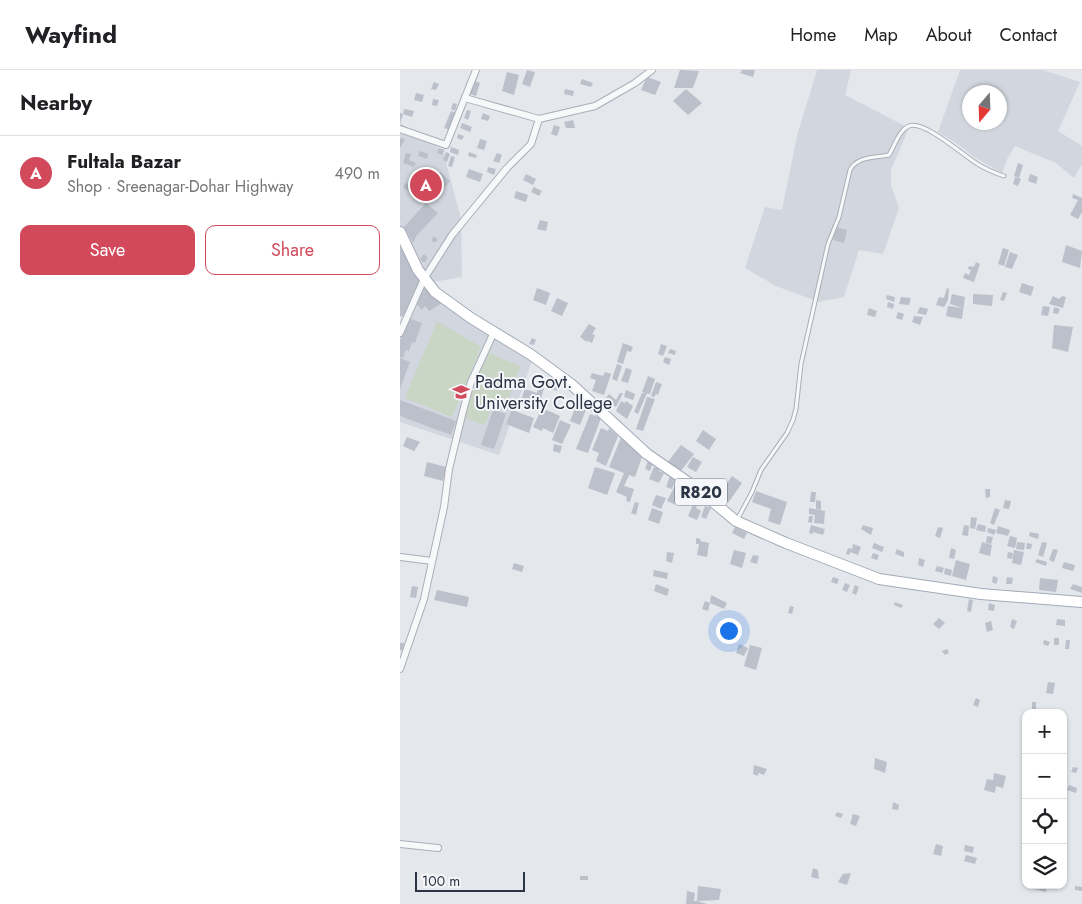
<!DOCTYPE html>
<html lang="en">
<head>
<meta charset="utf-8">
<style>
	body { margin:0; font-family:Jost,sans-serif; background:#f6f6f6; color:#202124 }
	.controls { position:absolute; right:15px; bottom:15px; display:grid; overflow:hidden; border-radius:10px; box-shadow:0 1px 4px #0004 }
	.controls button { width:45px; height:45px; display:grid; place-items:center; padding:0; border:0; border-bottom:1px solid #e0e0e0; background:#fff; color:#202124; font:25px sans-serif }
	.compass { position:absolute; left:562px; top:15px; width:45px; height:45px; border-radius:50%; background:#fff; box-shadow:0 1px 4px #0004; rotate:199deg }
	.scale { position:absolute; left:15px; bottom:12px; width:110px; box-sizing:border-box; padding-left:5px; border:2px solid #2b3445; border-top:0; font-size:14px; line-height:18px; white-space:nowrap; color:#2b3445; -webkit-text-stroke:4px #f4f6f9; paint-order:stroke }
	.you { position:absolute; left:328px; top:560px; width:18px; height:18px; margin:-12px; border:4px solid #fff; border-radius:50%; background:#1a73e8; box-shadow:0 0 0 8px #1a73e833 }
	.badge { display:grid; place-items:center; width:32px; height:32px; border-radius:50%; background:#d1495b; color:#fff; font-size:16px; font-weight:700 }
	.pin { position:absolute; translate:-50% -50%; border:2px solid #fff; box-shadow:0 1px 5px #0006 }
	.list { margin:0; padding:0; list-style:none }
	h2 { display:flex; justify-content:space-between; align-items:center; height:65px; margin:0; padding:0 20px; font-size:21px }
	h2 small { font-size:16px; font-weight:400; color:#757577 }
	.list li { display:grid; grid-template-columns:32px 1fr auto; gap:15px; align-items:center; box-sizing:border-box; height:75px; padding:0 20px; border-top:1px solid #e0e0e0 }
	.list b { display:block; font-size:19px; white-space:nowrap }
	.list p { margin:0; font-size:16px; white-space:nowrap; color:#757577 }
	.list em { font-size:16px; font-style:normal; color:#757577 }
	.actions { display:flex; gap:10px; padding:15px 20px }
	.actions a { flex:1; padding:11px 0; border:1px solid #d1495b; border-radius:10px; text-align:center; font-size:18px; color:#d1495b }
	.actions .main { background:#d1495b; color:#fff }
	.icon { flex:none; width:28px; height:28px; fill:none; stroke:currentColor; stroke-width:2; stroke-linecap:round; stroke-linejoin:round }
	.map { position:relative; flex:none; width:682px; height:834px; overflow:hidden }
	header { display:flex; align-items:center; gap:30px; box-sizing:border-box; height:70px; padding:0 25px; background:#fff; border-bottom:1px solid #e0e0e0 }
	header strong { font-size:24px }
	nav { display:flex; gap:28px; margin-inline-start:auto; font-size:18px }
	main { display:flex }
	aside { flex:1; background:#fff }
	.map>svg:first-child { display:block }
	.built { fill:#d2d6de; fill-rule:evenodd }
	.green { fill:#c9d6c5 }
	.building { fill:#bbc0ca }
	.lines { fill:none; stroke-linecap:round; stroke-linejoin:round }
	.service-casing { stroke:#a9aeb7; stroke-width:5 }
	.minor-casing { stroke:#a9aeb7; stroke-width:8 }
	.primary-casing { stroke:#a3abb8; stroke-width:12 }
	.service { stroke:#f7f8fa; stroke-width:3 }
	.minor { stroke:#f7f8fa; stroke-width:6 }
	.primary { stroke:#fff; stroke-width:10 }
	.labels { text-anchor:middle; stroke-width:4; stroke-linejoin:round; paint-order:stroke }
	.shield { fill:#f4f6f9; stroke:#676e7b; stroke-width:1 }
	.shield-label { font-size:16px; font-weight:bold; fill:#2b3445 }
	.poi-label { font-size:18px; fill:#2b3445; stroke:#f4f6f9; text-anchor:start }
</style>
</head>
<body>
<header>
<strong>Wayfind</strong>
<nav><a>Home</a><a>Map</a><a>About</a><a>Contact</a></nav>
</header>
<main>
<aside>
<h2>Nearby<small></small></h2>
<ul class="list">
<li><span class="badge">A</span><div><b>Fultala Bazar</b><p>Shop · Sreenagar-Dohar Highway</p></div><em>490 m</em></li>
</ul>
<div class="actions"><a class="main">Save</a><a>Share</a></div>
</aside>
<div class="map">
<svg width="682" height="834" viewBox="0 0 682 834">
	<rect width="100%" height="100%" fill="#e4e7ec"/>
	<!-- built -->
	<g class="built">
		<polygon points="417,0 451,0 445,25 509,58 491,100 491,115 499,138 483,184 459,180 444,227 419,232 376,216 345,198 365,137 382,140 397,66"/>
		<path d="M 560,0 L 643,0 L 680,12 L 658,61 L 682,76 L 682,94 L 674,108 L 656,93 L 615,76 L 608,87 L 602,103 L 577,89 L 559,75 L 538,62 ZM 600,22 L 600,52 L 570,52 L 570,22 Z"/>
		<polygon points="0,53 43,81 61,149 62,207 27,213 0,237"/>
		<polygon points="20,218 132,291 99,385 0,352 0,272"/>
	</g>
	<!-- green -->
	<g class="green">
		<polygon points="37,251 81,277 52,347 5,328"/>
		<polygon points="86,282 120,296 105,340 91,338 85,355 64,348"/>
	</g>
	<!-- building -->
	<g class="building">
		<polygon points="127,0 135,2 130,17 122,14"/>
		<polygon points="280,0 299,1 293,18 274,18"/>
		<polygon points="342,0 355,0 353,7 340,3"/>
		<polygon points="107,2 119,5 114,25 102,21"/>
		<polygon points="247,7 261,12 255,25 241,20"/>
		<polygon points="182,9 193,13 191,17 180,14"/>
		<polygon points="75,11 80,13 76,26 70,24"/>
		<polygon points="34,12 39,14 36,20 31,19"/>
		<polygon points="165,19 174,21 173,26 164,24"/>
		<polygon points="286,19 302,33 288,45 273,31"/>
		<polygon points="16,23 24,25 22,32 14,30"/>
		<polygon points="33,29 39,30 37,36 32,35"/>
		<polygon points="53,33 57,34 55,41 51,39"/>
		<polygon points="4,39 14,41 12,47 3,44 0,54 0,43 3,44"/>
		<polygon points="67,40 71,41 68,50 64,48"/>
		<polygon points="51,41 56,43 50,60 44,58"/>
		<polygon points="83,43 90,46 88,51 81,49"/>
		<polygon points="173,50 175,58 166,58 164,52"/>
		<polygon points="62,53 72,57 70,62 60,58"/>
		<polygon points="154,55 160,57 157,66 151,64"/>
		<polygon points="58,64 64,66 62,70 57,68"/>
		<polygon points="0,68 5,69 1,77 0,77"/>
		<polygon points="80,69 87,71 84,80 77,78"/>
		<polygon points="51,77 59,80 58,85 50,82"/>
		<polygon points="39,78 45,80 42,85 37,83"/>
		<polygon points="20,81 28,84 27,89 18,86"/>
		<polygon points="46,82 50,84 47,92 43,90"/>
		<polygon points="69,82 77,85 76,88 68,86"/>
		<polygon points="6,83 11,84 9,90 16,93 14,97 3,93"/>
		<polygon points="97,83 102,85 99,93 93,91"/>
		<polygon points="51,86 55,87 52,97 48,96"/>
		<polygon points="618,93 623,95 619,108 614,106"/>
		<polygon points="88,97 96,99 94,105 87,102"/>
		<polygon points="69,99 83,104 80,112 66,107"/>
		<polygon points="40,102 50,111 36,128 25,118"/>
		<polygon points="126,104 136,109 133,115 123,110"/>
		<polygon points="630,104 638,107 636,114 628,111"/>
		<polygon points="615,107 621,109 618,116 613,114"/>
		<polygon points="5,113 11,115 9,121 3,118"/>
		<polygon points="134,117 142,121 139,126 131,122"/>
		<polygon points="116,121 128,125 126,132 114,128"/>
		<polygon points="673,124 682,128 682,142 678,149 670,145 678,130 672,128"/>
		<polygon points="26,133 38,143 17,165 13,173 4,157"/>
		<polygon points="140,150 148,152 146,161 137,159"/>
		<polygon points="436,157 447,160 444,173 433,170"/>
		<polygon points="34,166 38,170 34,173 31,170"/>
		<polygon points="666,175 682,181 680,198 662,192"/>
		<polygon points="0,177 21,212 3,247 0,246"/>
		<polygon points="603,178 609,180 604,196 598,194"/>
		<polygon points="610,182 618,185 612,199 605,197"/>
		<polygon points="24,184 28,188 24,193 20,189"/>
		<polygon points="576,192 580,194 574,212 563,208 565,203 569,205 571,200 568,199 569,196 574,197"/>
		<polygon points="622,213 634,217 631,226 619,222"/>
		<polygon points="27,215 42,233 29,241 25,236 22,240 14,231"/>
		<polygon points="137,218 150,223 146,235 133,230"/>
		<polygon points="547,218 549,219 548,230 544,237 536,235 539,227 544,228"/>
		<polygon points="603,222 607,223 604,231 600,230"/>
		<polygon points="552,224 565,227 562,249 546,246 548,236 563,238 550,234"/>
		<polygon points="573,224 593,225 592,236 573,234"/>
		<polygon points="487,225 495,227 494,232 486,229"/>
		<polygon points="653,226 659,229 662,226 666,227 663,238 649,234"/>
		<polygon points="501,227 511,228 509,235 499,234"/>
		<polygon points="157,228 168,233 162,246 151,241"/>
		<polygon points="488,232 494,234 493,239 487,237"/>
		<polygon points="643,236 650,237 648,246 641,245"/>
		<polygon points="520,237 528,239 526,245 517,243"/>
		<polygon points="654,237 660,239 658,244 653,243"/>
		<polygon points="469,238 477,241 475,247 467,245"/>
		<polygon points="498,242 504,244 502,250 496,248"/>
		<polygon points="514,246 523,247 520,255 512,252"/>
		<polygon points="8,248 22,253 15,273 12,272 9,281 6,280 3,288 0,287 0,270"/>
		<polygon points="189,254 196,258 192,264 195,265 192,273 188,271 190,267 187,272 180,267"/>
		<polygon points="654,255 673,257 668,282 652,278"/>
		<polygon points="132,268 136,270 134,275 129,274"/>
		<polygon points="223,273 233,277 231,282 227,281 223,294 217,292"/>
		<polygon points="261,274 267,276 263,286 258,284"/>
		<polygon points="270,279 276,281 275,285 268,283"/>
		<polygon points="265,287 271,289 269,295 263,292"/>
		<polygon points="0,288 10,292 0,319"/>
		<polygon points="217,294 222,296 217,311 212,309"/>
		<polygon points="226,298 232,300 228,313 221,311"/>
		<polygon points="205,302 211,304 204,325 192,321 196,310 190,308 192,303 203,306"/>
		<polygon points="248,306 255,309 250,324 242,322"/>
		<polygon points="256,312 262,314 258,325 256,324 254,327 251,326"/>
		<polygon points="139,316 144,318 138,339 120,332 125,319 137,323"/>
		<polygon points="152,316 158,318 157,321 151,319"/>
		<polygon points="226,320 235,324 233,330 224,327"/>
		<polygon points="220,323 223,323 216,337 205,329 209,324 216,330"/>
		<polygon points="242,323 247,323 238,344 234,342"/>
		<polygon points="247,327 255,329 243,361 236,359"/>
		<polygon points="179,328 189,332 180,355 170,351"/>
		<polygon points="0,330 56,351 51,365 0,346"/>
		<polygon points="221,331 225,333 226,331 233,336 227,349 216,341"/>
		<polygon points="142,338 160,346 153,363 143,358 142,361 133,357"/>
		<polygon points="93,340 106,344 94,379 81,375"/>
		<polygon points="112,340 134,348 129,363 106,354"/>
		<polygon points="190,344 201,348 188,383 176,379"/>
		<polygon points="160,350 171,355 162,374 152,370"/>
		<polygon points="201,358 208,361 209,358 218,366 206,396 196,391 199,383 192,380"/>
		<polygon points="303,360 316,369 309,380 296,371"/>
		<polygon points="222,365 242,387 235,407 229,405 224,416 234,419 230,432 226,431 227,427 216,422 224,403 209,397"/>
		<polygon points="7,367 20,372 14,381 3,376"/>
		<polygon points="154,374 162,376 160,383 153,381"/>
		<polygon points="281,375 294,384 280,402 267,393"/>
		<polygon points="293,387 302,392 296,402 287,397"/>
		<polygon points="249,388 254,390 250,401 245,399"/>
		<polygon points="27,392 46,397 43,411 24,406"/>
		<polygon points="195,397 215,403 207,425 188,418"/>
		<polygon points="254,397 259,399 259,401 264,403 259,413 249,409"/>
		<polygon points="270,406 276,408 272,419 266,417"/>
		<polygon points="332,406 342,413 328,433 318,426"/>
		<polygon points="278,410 287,414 276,435 267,431"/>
		<polygon points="312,412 321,417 318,423 309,419"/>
		<polygon points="287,417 298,422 295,430 289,427 291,424 285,421"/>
		<polygon points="585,419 590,419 590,427 586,428"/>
		<polygon points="356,421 387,432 380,455 368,451 371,439 352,432"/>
		<polygon points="411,422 416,422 415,432 410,432"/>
		<polygon points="256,425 266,428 261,439 252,435"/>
		<polygon points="416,430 421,431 421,440 416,439"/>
		<polygon points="605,430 611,431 609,439 603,438"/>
		<polygon points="235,432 239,433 236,445 231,443"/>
		<polygon points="294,432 298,433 296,438 301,441 297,450 288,446"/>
		<polygon points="305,436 311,438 306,449 301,447"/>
		<polygon points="252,438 263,442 259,454 248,450"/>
		<polygon points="409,438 425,441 424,454 414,453 415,445 409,444"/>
		<polygon points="595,438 600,440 594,455 590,453"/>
		<polygon points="409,446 413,446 412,453 408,452"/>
		<polygon points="571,447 577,448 575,459 570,458"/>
		<polygon points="578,454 586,456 585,462 576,460"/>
		<polygon points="411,455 425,459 423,465 413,462 413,464 409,463"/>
		<polygon points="463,455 473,458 471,465 461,459"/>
		<polygon points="564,455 569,456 568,466 562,465"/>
		<polygon points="598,456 610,460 608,466 596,463"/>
		<polygon points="335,457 347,463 344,469 332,463"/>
		<polygon points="538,457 543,458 540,468 535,466"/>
		<polygon points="588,458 596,460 594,465 587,462"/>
		<polygon points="630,462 639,464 638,469 629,466"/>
		<polygon points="587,466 593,467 591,474 586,473"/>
		<polygon points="610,466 617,468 615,478 607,476"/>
		<polygon points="296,468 301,469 300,471 309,473 307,487 297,485 299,474 296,474"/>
		<polygon points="582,472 592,475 590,486 579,483"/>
		<polygon points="617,472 625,473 624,480 616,479"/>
		<polygon points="642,472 647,473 643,487 638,485"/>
		<polygon points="474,473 484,477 482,482 472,478"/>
		<polygon points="627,473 632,474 631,479 626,479"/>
		<polygon points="453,474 461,477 458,485 450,482 449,485 446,484 448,478 452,479"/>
		<polygon points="551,478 556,480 554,489 549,488"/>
		<polygon points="497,479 504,482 504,487 495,484"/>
		<polygon points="653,479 658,480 654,492 649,490"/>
		<polygon points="334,480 346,483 342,498 330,494"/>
		<polygon points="614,480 624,482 621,495 612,493"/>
		<polygon points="267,482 274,483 272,493 266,491"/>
		<polygon points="608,482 613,483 612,489 607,488"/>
		<polygon points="473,483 479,485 477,490 471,488"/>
		<polygon points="353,485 359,486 357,494 350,492"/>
		<polygon points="519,488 525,490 523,497 518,495"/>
		<polygon points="637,489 647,492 646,496 635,492"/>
		<polygon points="556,490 570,494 566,510 552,506"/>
		<polygon points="664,492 675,495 673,501 662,498"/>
		<polygon points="114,493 124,496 122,502 112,499"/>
		<polygon points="537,496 544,498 542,503 535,501"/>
		<polygon points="545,498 552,500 551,506 544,504"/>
		<polygon points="254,500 268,503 267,509 253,506"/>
		<polygon points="593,506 598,508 596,514 592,512"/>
		<polygon points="433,507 439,509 437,514 431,512"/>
		<polygon points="607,507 613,508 612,514 606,514"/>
		<polygon points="640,508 658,510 656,522 639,520"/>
		<polygon points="445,513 450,515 447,522 442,520"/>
		<polygon points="256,514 269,519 267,526 254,521"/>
		<polygon points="673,514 682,517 682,523 670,519"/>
		<polygon points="455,515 459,517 456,525 452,523"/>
		<polygon points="12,516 18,517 16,528 10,527"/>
		<polygon points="37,520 69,527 67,537 34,530"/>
		<polygon points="311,525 327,533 324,539 310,533"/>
		<polygon points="569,529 573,530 571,542 567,541"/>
		<polygon points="305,531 310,533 308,541 302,539"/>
		<polygon points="495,532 503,535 501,538 494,535"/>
		<polygon points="589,533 595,535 594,541 588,540"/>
		<polygon points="390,536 394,537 392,544 388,543"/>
		<polygon points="539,548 545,553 539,559 533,554"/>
		<polygon points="612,549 617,551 614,559 610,557"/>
		<polygon points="657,549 665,550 665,556 656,555"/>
		<polygon points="591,551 593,560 587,562 585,553"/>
		<rect x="654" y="568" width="5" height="7"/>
		<polygon points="644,570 650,572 648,576 643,574"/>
		<polygon points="666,570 670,570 669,579 665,579"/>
		<polygon points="0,573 4,573 3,581 0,580"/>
		<polygon points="339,574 348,578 344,586 336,583"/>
		<polygon points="350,575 362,578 356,600 344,596"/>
		<polygon points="547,579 549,583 545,585 542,581"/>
		<polygon points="648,612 655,613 653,624 646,623"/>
		<polygon points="576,628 580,630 578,637 573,635"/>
		<rect x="632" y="632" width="4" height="9"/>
		<polygon points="475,688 487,692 485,703 474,699"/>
		<polygon points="354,695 367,699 364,705 359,703 357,706 353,704"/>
		<polygon points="673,697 678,698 676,703 671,702"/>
		<polygon points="594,703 606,706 603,718 596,716 595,723 584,720 587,709 593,710"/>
		<polygon points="669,715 677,718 676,723 667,720"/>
		<polygon points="493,732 499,735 498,740 492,739"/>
		<polygon points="437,742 443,744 441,748 435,746"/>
		<polygon points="453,744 460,746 456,756 450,754"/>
		<polygon points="536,774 543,776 541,786 533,784"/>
		<polygon points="565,775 574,777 573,783 564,781"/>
		<polygon points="566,785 577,788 575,794 564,791"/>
		<polygon points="413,798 418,800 419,809 411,807"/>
		<polygon points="451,803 447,815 438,812 443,804"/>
		<rect x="180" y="806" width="8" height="4"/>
		<polygon points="635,815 647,815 646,822 634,819"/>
		<polygon points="298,816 321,819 319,830 297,831 307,834 286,834 287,821 295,823 294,831 297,831"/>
		<polygon points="675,816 682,817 682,821 675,820"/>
	</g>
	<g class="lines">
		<!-- service casing -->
		<g class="service-casing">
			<path id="service" d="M 337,450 L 352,422 L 361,400 L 387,363 L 393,350 L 396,339 L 401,294 L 428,174 L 439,147 L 450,100 C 457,86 475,88 489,85 C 494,77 499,60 509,56 C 524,50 563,85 576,93 C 585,99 595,103 604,106"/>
		</g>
		<!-- minor casing -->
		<g class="minor-casing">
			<g id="minor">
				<polyline points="65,28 139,49 195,36 235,13 252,0"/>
				<polyline points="0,59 46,75 76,0"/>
				<polyline points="0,263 24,209 52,165 107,98 131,74 139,49"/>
				<polyline points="0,487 32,491"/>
				<polyline points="0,599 24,529 44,437 49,399 63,341 71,312 94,262"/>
				<polyline points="0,774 38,778"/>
			</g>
		</g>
		<!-- primary casing -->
		<g class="primary-casing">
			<polyline id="primary" points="0,162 18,200 35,222 71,248 130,284 171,314 247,384 295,417 336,451 386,473 479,509 581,524 682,532"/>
		</g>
		<!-- service -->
		<use href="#service" class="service"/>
		<!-- minor -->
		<use href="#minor" class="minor"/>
		<!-- primary -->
		<use href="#primary" class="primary"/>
	</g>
	<!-- icons -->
	<defs>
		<g id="university-bare" transform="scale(1.35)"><path d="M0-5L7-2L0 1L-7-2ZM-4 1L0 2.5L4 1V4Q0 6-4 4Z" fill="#d1495b" stroke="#f4f6f9" stroke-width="2.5" paint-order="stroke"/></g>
	</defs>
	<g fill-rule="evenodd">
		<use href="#university-bare" x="61" y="322"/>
	</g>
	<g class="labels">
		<!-- shield labels -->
		<rect class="shield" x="275" y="408.5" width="52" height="27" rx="4"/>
		<g class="shield-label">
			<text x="301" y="428">R820</text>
		</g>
		<!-- poi labels -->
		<g class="poi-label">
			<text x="75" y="318">Padma Govt.<tspan x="75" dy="21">University College</tspan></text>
		</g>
	</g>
</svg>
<div class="controls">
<button>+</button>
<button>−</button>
<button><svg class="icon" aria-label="locate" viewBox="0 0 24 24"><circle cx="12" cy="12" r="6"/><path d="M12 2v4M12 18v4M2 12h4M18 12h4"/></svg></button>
<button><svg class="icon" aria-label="layers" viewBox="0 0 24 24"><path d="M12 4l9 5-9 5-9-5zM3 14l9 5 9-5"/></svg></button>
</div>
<svg class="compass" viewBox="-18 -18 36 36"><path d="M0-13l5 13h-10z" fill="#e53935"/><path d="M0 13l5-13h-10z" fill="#757577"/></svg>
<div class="scale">100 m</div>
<div class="you"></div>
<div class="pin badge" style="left:26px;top:115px">A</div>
</div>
</main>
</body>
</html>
